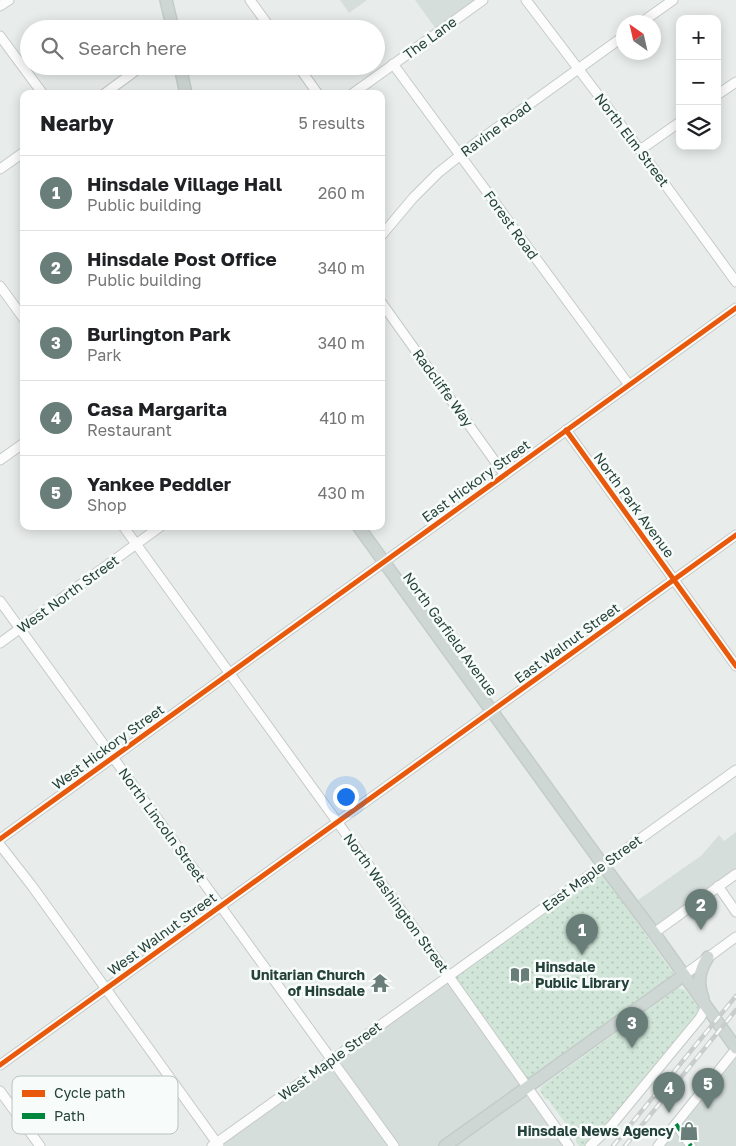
<!DOCTYPE html>
<html lang="en">
<head>
<meta charset="utf-8">
<style>
	body { margin:0; font-family:"Golos Text",sans-serif; background:#f2f2f2; color:#202124 }
	.controls { position:absolute; right:15px; top:15px; display:grid; overflow:hidden; border-radius:10px; box-shadow:0 2px 12px #0003 }
	.controls button { width:45px; height:45px; display:grid; place-items:center; padding:0; border:0; border-bottom:1px solid #e0e0e0; background:#fff; color:#202124; font:25px sans-serif }
	.compass { position:absolute; left:616px; top:15px; width:45px; height:45px; border-radius:50%; background:#fff; box-shadow:0 2px 12px #0003; rotate:326deg }
	.you { position:absolute; left:345px; top:796px; width:18px; height:18px; margin:-12px; border:4px solid #fff; border-radius:50%; background:#1a73e8; box-shadow:0 0 0 8px #1a73e833 }
	.badge { display:grid; place-items:center; width:32px; height:32px; border-radius:50%; background:#697e78; color:#fff; font-size:16px; font-weight:700 }
	.pin { position:absolute; translate:-50% -41px; filter:drop-shadow(0 1px 2px #0008) }
	.pin::after { content:''; position:absolute; top:26px; width:18px; height:15px; background:inherit; clip-path:polygon(0 0,100% 0,50% 100%) }
	.list { margin:0; padding:0; list-style:none }
	h2 { display:flex; justify-content:space-between; align-items:center; height:65px; margin:0; padding:0 20px; font-size:21px }
	h2 small { font-size:16px; font-weight:400; color:#757577 }
	.list li { display:grid; grid-template-columns:32px 1fr auto; gap:15px; align-items:center; box-sizing:border-box; height:75px; padding:0 20px; border-top:1px solid #e0e0e0 }
	.list b { display:block; font-size:19px; white-space:nowrap }
	.list p { margin:0; font-size:16px; white-space:nowrap; color:#757577 }
	.list em { font-size:16px; font-style:normal; color:#757577 }
	.icon { flex:none; width:28px; height:28px; fill:none; stroke:currentColor; stroke-width:2; stroke-linecap:round; stroke-linejoin:round }
	.map { position:relative; flex:none; width:736px; height:1146px; overflow:hidden }
	.search { position:absolute; background:#fff; box-shadow:0 2px 12px #0003; left:20px; top:20px; width:365px; height:55px; display:flex; align-items:center; gap:12px; box-sizing:border-box; padding:0 18px; border-radius:28px; color:#757577; font-size:19px }
	.panel { position:absolute; background:#fff; box-shadow:0 2px 12px #0003; left:20px; top:90px; width:365px; height:440px; border-radius:10px }
	.map>svg:first-child { display:block }
	.built { fill:#d6dedb }
	.grass { fill:url(#grass-dots) }
	.lines { fill:none; stroke-linecap:round; stroke-linejoin:round }
	.minor-casing { stroke:#c5cac8; stroke-width:11 }
	.major-casing { stroke:#c3ccc9; stroke-width:14 }
	.minor { stroke:#fcfcfc; stroke-width:9 }
	.major { stroke:#cfd7d5; stroke-width:11 }
	.rail-casing { stroke:#c9cdcc; stroke-width:4.5 }
	.rail { stroke:#f7fbf9; stroke-width:2.5; stroke-dasharray:8; stroke-linecap:butt }
	.quiet { stroke:#00873e; stroke-width:4; stroke-dasharray:8 4; stroke-linecap:butt }
	.cycleway-casing { stroke:#f7fbf9; stroke-width:8 }
	.cycleway { stroke:#e8590c; stroke-width:5 }
	.labels { text-anchor:middle; stroke-width:5; stroke-linejoin:round; paint-order:stroke }
	.street-label { font-size:14px; fill:#24423a; stroke:#f7fbf9 }
	.poi-label { font-size:14px; font-weight:bold; fill:#24423a; stroke:#f7fbf9; text-anchor:end }
	.key { fill:#f7fbf9; stroke:#b8c4c0; stroke-width:1 }
	.key-label { font-size:14px; fill:#24423a }
</style>
</head>
<body>
<div class="map">
<svg width="736" height="1146" viewBox="0 0 736 1146">
	<defs>
		<pattern id="grass-dots" width="8" height="8" patternUnits="userSpaceOnUse" patternTransform="scale(1.25)"><rect width="8" height="8" fill="#d1e6d8"/><path d="M2 2h.1M6 6h.1" fill="none" stroke="#b3c6ba" stroke-width="1.8" stroke-linecap="round"/></pattern>
	</defs>
	<rect width="100%" height="100%" fill="#e8edeb"/>
	<!-- built -->
	<g class="built">
		<polygon points="340,0 367,0 349,13"/>
		<polygon points="415,0 476,0 436,29"/>
		<polygon points="736,832 736,871 657,927 638,900 702,855 719,835 724,841"/>
		<polygon points="448,981 522,1087 438,1146 225,1146 223,1143"/>
		<polygon points="736,1056 736,1146 664,1146 675,1132"/>
		<polygon points="525,1093 563,1146 450,1146"/>
	</g>
	<!-- grass -->
	<g class="grass">
		<polygon points="601,871 675,976 528,1081 454,976"/>
		<polygon points="678,988 685,990 700,1010 700,1012 614,1118 585,1146 579,1146 576,1142 576,1138 547,1098 545,1099 540,1091 541,1087"/>
	</g>
	<g class="lines">
		<!-- minor casing -->
		<g class="minor-casing">
			<g id="minor">
				<polyline points="250,0 271,29"/>
				<polyline points="526,0 640,150 736,282"/>
				<polyline points="0,6 9,0"/>
				<polyline points="642,22 673,0"/>
				<polyline points="0,36 43,94"/>
				<polyline points="393,64 629,385"/>
				<polyline points="298,66 318,94"/>
				<polyline points="104,94 142,66"/>
				<polyline points="352,94 483,0"/>
				<polyline points="717,95 736,82"/>
				<polyline points="640,150 680,122"/>
				<polyline points="0,169 24,152"/>
				<polyline points="381,236 413,198 438,173 477,142 624,36"/>
				<polyline points="0,286 24,319"/>
				<polyline points="381,302 504,474"/>
				<polyline points="566,430 736,666"/>
				<polyline points="0,460 24,443"/>
				<polyline points="123,526 443,968 569,1146"/>
				<polyline points="0,601 394,1146"/>
				<polyline points="0,643 161,526"/>
				<polyline points="0,839 736,308"/>
				<polyline points="0,845 32,886 219,1146"/>
				<polyline points="718,886 736,912"/>
				<polyline points="654,933 736,874"/>
				<polyline points="684,975 736,937"/>
				<polyline points="0,1065 736,535"/>
				<polyline points="0,1091 40,1146"/>
				<polyline points="676,1124 691,1146"/>
				<polyline points="212,1146 736,770"/>
				<polyline points="590,1146 611,1126 700,1018 706,1007"/>
				<polyline points="658,1146 736,1049"/>
			</g>
		</g>
		<!-- major casing -->
		<g class="major-casing">
			<g id="major">
				<polyline points="166,0 173,29"/>
				<polyline points="180,66 186,94"/>
				<polyline points="358,526 603,865 654,933 736,1048"/>
				<path d="M 703,998 C 697,983 699,971 708,957"/>
				<polyline points="445,1146 684,975"/>
			</g>
		</g>
		<!-- minor -->
		<use href="#minor" class="minor"/>
		<!-- major -->
		<use href="#major" class="major"/>
		<!-- rail casing -->
		<g class="rail-casing">
			<g id="rail">
				<polyline points="613,1146 736,996"/>
				<polyline points="625,1146 736,1010"/>
			</g>
		</g>
		<!-- rail -->
		<use href="#rail" class="rail"/>
		<!-- quiet -->
		<polyline class="quiet" points="676,1124 691,1146"/>
		<!-- cycleway casing -->
		<g class="cycleway-casing">
			<g id="cycleway">
				<polyline points="566,430 736,666"/>
				<polyline points="0,839 736,308"/>
				<polyline points="0,1065 736,535"/>
			</g>
		</g>
		<!-- cycleway -->
		<use href="#cycleway" class="cycleway"/>
	</g>
	<!-- icons -->
	<defs>
		<g id="library-bare" transform="scale(1.5)"><path d="M-6-4Q-3-5.5-.7-3.5V5Q-3 3-6 4ZM6-4Q3-5.5 .7-3.5V5Q3 3 6 4Z" fill="#697e78" stroke="#f7fbf9" stroke-width="2.5" paint-order="stroke"/></g>
		<g id="temple-bare" transform="scale(1.5)"><path d="M0-6L5-2H3V0L6.5 2.5H4V6H1.5V3h-3V6H-4V2.5H-6.5L-3 0V-2H-5Z" fill="#697e78" stroke="#f7fbf9" stroke-width="2.5" paint-order="stroke"/></g>
		<g id="shop-bare" transform="scale(1.5)"><path d="M-5-2.5h2.3a2.7 3.5 0 0 1 5.4 0H5L5.5 6h-11ZM-1.5-2.5h3a1.5 2.3 0 0 0-3 0Z" fill="#697e78" stroke="#f7fbf9" stroke-width="2.5" paint-order="stroke"/></g>
	</defs>
	<g fill-rule="evenodd">
		<use href="#library-bare" x="520" y="975"/>
		<use href="#temple-bare" x="380" y="983"/>
		<use href="#shop-bare" x="689" y="1131"/>
	</g>
	<g class="labels">
		<!-- street labels -->
		<g class="street-label">
			<text transform="translate(430 38) rotate(-36)" y="5">The Lane</text>
			<text transform="translate(496 129) rotate(-36)" y="5">Ravine Road</text>
			<text transform="translate(632 140) rotate(53)" y="5">North Elm Street</text>
			<text transform="translate(511 225) rotate(54)" y="5">Forest Road</text>
			<text transform="translate(443 388) rotate(54)" y="5">Radcliffe Way</text>
			<text transform="translate(476 481) rotate(-36)" y="5">East Hickory Street</text>
			<text transform="translate(634 505) rotate(54)" y="5">North Park Avenue</text>
			<text transform="translate(68 594) rotate(-36)" y="5">West North Street</text>
			<text transform="translate(450 634) rotate(54)" y="5">North Garfield Avenue</text>
			<text transform="translate(567 643) rotate(-36)" y="5">East Walnut Street</text>
			<text transform="translate(108 747) rotate(-36)" y="5">West Hickory Street</text>
			<text transform="translate(162 825) rotate(54)" y="5">North Lincoln Street</text>
			<text transform="translate(592 873) rotate(-36)" y="5">East Maple Street</text>
			<text transform="translate(396 903) rotate(54)" y="5">North Washington Street</text>
			<text transform="translate(162 934) rotate(-36)" y="5">West Walnut Street</text>
			<text transform="translate(330 1061) rotate(-36)" y="5">West Maple Street</text>
		</g>
		<!-- poi labels -->
		<g class="poi-label">
			<text x="535" y="972" text-anchor="start">Hinsdale<tspan x="535" dy="16">Public Library</tspan></text>
			<text x="365" y="980">Unitarian Church<tspan x="365" dy="16">of Hinsdale</tspan></text>
			<text x="674" y="1136">Hinsdale News Agency</text>
		</g>
	</g>
	<!-- legend -->
	<rect x="12" y="1076" width="166" height="58" rx="8" class="key"/>
	<rect x="22" y="1090" width="23" height="7" fill="#e8590c"/>
	<rect x="22" y="1113" width="23" height="6" fill="#00873e"/>
	<g class="key-label">
		<text x="54" y="1098">Cycle path</text>
		<text x="54" y="1121">Path</text>
	</g>
</svg>
<div class="controls">
<button>+</button>
<button>−</button>
<button><svg class="icon" aria-label="layers" viewBox="0 0 24 24"><path d="M12 4l9 5-9 5-9-5zM3 14l9 5 9-5"/></svg></button>
</div>
<svg class="compass" viewBox="-18 -18 36 36"><path d="M0-13l5 13h-10z" fill="#e53935"/><path d="M0 13l5-13h-10z" fill="#757577"/></svg>
<div class="you"></div>
<div class="pin badge" style="left:582px;top:955px">1</div>
<div class="pin badge" style="left:701px;top:930px">2</div>
<div class="pin badge" style="left:632px;top:1048px">3</div>
<div class="pin badge" style="left:669px;top:1113px">4</div>
<div class="pin badge" style="left:708px;top:1109px">5</div>
<div class="search"><svg class="icon" aria-label="search" viewBox="0 0 24 24"><circle cx="10" cy="10" r="6"/><path d="M15 15l6 6"/></svg>Search here</div>
<section class="panel">
<h2>Nearby<small>5 results</small></h2>
<ul class="list">
<li><span class="badge">1</span><div><b>Hinsdale Village Hall</b><p>Public building</p></div><em>260 m</em></li>
<li><span class="badge">2</span><div><b>Hinsdale Post Office</b><p>Public building</p></div><em>340 m</em></li>
<li><span class="badge">3</span><div><b>Burlington Park</b><p>Park</p></div><em>340 m</em></li>
<li><span class="badge">4</span><div><b>Casa Margarita</b><p>Restaurant</p></div><em>410 m</em></li>
<li><span class="badge">5</span><div><b>Yankee Peddler</b><p>Shop</p></div><em>430 m</em></li>
</ul>
</section>
</div>
</body>
</html>
